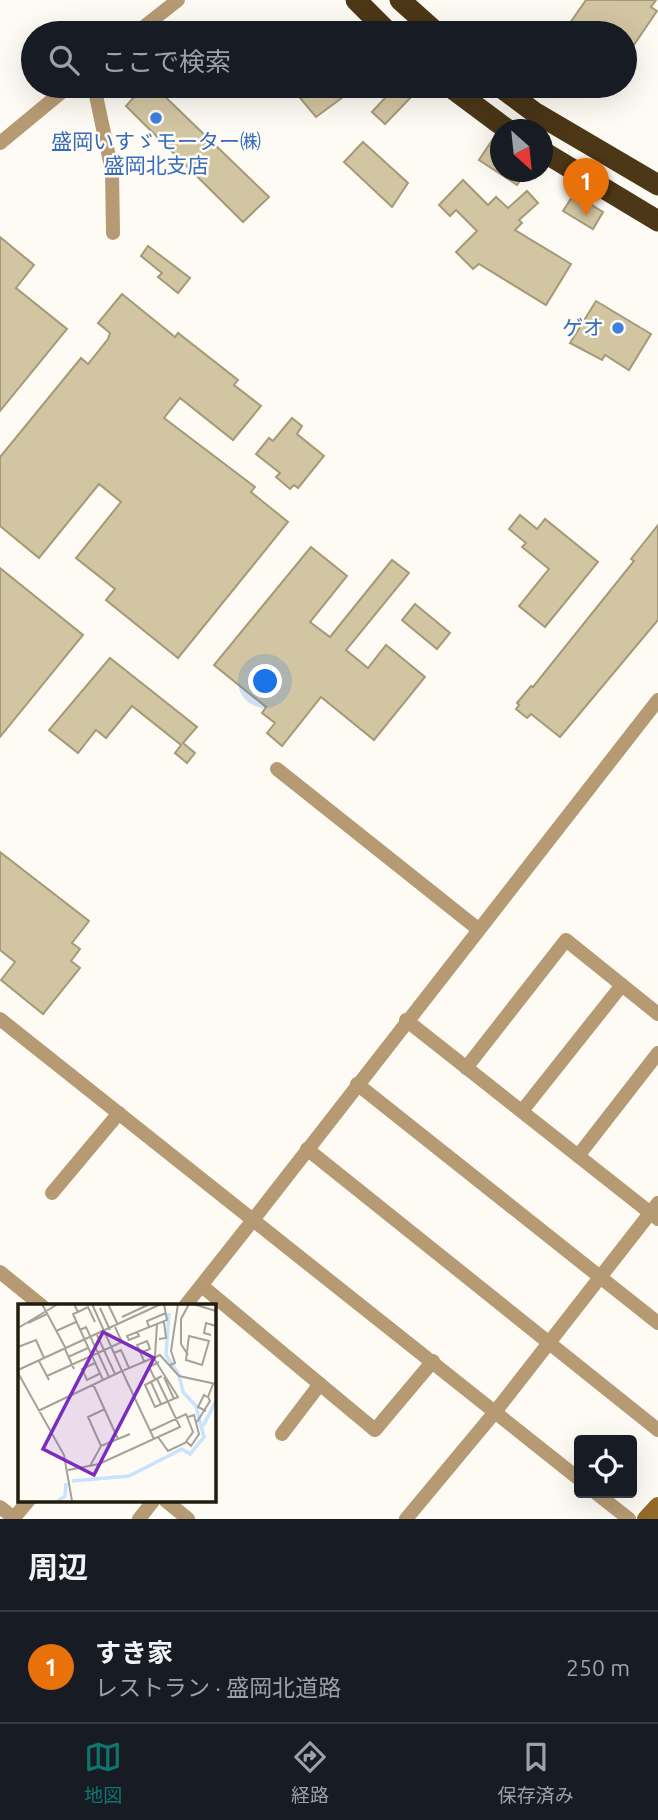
<!DOCTYPE html>
<html lang="ja">
<head>
<meta charset="utf-8">
<style>
	body { margin:0; font-family:Ubuntu,"Noto Sans JP",sans-serif; background:#242831; color:#f1f3f6 }
	.controls { position:absolute; right:21px; bottom:21px; display:grid; overflow:hidden; border-radius:7px; box-shadow:0 7px 28px #0002 }
	.controls button { width:63px; height:63px; display:grid; place-items:center; padding:0; border:0; border-bottom:2px solid #363941; background:#171b24; color:#f1f3f6; font:35px sans-serif }
	.compass { position:absolute; left:490px; top:119px; width:63px; height:63px; border-radius:50%; background:#171b24; box-shadow:0 7px 28px #0002; rotate:153deg }
	.you { position:absolute; left:266px; top:682px; width:24px; height:24px; margin:-18px; border:5px solid #fff; border-radius:50%; background:#1a73e8; box-shadow:0 0 0 10px #1a73e833 }
	.badge { display:grid; place-items:center; width:46px; height:46px; border-radius:50%; background:#0f766e; color:#fff; font-size:23px; font-weight:700 }
	.pin { position:absolute; translate:-50% -58px; filter:drop-shadow(0 2px 4px #0008) }
	.pin::after { content:''; position:absolute; top:37px; width:24px; height:21px; background:inherit; clip-path:polygon(0 0,100% 0,50% 100%) }
	.list { margin:0; padding:0; list-style:none }
	h2 { display:flex; justify-content:space-between; align-items:center; height:91px; margin:0; padding:0 28px; font-size:30px }
	h2 small { font-size:23px; font-weight:400; color:#9ea1a6 }
	.list li { display:grid; grid-template-columns:46px 1fr auto; gap:21px; align-items:center; box-sizing:border-box; height:112px; padding:0 28px; border-top:2px solid #363941 }
	.list b { display:block; font-size:26px; white-space:nowrap }
	.list p { margin:0; font-size:23px; white-space:nowrap; color:#9ea1a6 }
	.list em { font-size:23px; font-style:normal; color:#9ea1a6 }
	.icon { flex:none; width:38px; height:38px; fill:none; stroke:currentColor; stroke-width:2; stroke-linecap:round; stroke-linejoin:round }
	.map { position:relative; flex:none; width:658px; height:1519px; overflow:hidden }
	.search { position:absolute; background:#171b24; box-shadow:0 7px 28px #0002; left:21px; right:21px; top:21px; height:77px; display:flex; align-items:center; gap:18px; box-sizing:border-box; padding:0 24px; border-radius:38px; color:#9ea1a6; font-size:26px }
	.sheet { height:203px; background:#171b24 }
	nav { display:flex; justify-content:space-around; align-items:center; box-sizing:border-box; height:98px; border-top:2px solid #363941; background:#171b24; font-size:19px; color:#9ea1a6 }
	nav a { display:grid; justify-items:center; gap:4px }
	nav .on { color:#0f766e }
	.map>svg:first-child { display:block }
	.building { fill:#d2c5a2; stroke:#a59977; stroke-width:2 }
	.lines { fill:none; stroke-linecap:round; stroke-linejoin:round }
	.street { stroke:#b69a73; stroke-width:14 }
	.secondary { stroke:#936b2b; stroke-width:18 }
	.highway { stroke:#4c3717; stroke-width:21 }
	.shop-dot { fill:#3f7fe0; stroke:#fefbf4; stroke-width:2.5 }
	.labels { text-anchor:middle; stroke-width:5; stroke-linejoin:round; paint-order:stroke }
	.shop-label { font-size:21px; fill:#366cbe; stroke:#fefbf4 }
	.inset-river { fill:none; stroke:#c9e2ff; stroke-width:3.5 }
	.inset-road { fill:none; stroke:#a5a298; stroke-width:2 }
	.view { fill:#7b2cbf; fill-opacity:0.15; stroke:#7b2cbf; stroke-width:3.5 }
	.inset-edge { fill:none; stroke:#201c0e; stroke-width:3.5 }
</style>
</head>
<body>
<div class="map">
<svg width="658" height="1519" viewBox="0 0 658 1519">
	<rect width="100%" height="100%" fill="#fefbf4"/>
	<!-- building -->
	<g class="building">
		<polygon points="586,0 656,0 651,7 657,11 625,58 625,33 563,33"/>
		<polygon points="144,86 154,86 269,197 243,222 126,106"/>
		<polygon points="290,86 358,86 316,117"/>
		<polygon points="396,86 407,86 415,93 385,124 372,112"/>
		<polygon points="493,139 500,144 500,172 527,172 517,185 479,160"/>
		<polygon points="363,142 408,183 392,207 344,162"/>
		<polygon points="463,180 488,205 496,197 508,208 527,191 538,203 519,220 522,223 515,230 571,264 546,305 479,264 473,269 456,252 477,231 456,210 450,216 439,205"/>
		<polygon points="574,194 603,212 593,229 563,211"/>
		<polygon points="0,237 34,265 16,288 67,329 0,411"/>
		<polygon points="148,246 190,278 178,293 158,277 162,273 141,256"/>
		<polygon points="122,294 175,337 178,333 238,380 234,385 261,406 233,440 180,398 164,418 255,487 251,492 288,522 178,658 106,600 115,589 76,558 121,502 99,484 39,558 0,526 0,457 81,358 88,364 108,339 110,333 98,323"/>
		<polygon points="596,301 651,334 629,370 605,355 602,360 570,343"/>
		<polygon points="292,418 302,426 297,434 324,456 298,488 294,485 290,489 276,477 280,473 256,454 269,438 273,441"/>
		<polygon points="520,515 537,529 545,519 598,562 545,627 519,606 549,569 522,547 526,543 509,529"/>
		<polygon points="658,525 658,620 560,737 531,714 527,718 516,709 519,705 517,703 531,686 533,687 634,561 631,559"/>
		<polygon points="311,547 347,576 310,622 330,637 392,560 409,573 346,650 368,668 386,645 425,677 374,740 321,697 282,746 267,733 275,723 262,713 266,707 214,665"/>
		<polygon points="0,568 83,635 0,737"/>
		<polygon points="415,604 450,633 437,649 402,620"/>
		<polygon points="110,658 197,727 183,743 195,753 187,763 175,753 181,745 132,706 106,738 96,730 78,753 49,730"/>
		<polygon points="0,852 89,921 72,943 80,949 71,961 80,968 43,1014 1,980 15,962 0,950"/>
	</g>
	<g class="lines">
		<!-- street -->
		<g class="street">
			<polyline points="136,33 178,0"/>
			<polyline points="94,86 112,171 113,233"/>
			<polyline points="0,143 69,86"/>
			<polyline points="277,769 478,929"/>
			<polyline points="0,1019 253,1220 185,1306"/>
			<polyline points="406,1020 658,1219"/>
			<polyline points="466,1068 566,940 658,1014"/>
			<polyline points="357,1084 658,1323"/>
			<polyline points="522,1111 622,985"/>
			<polyline points="307,1149 658,1430"/>
			<polyline points="578,1156 658,1053"/>
			<polyline points="52,1193 119,1113"/>
			<polyline points="0,1272 42,1306"/>
			<polyline points="202,1286 375,1430 433,1361"/>
			<polyline points="282,1434 320,1384"/>
			<polyline points="579,1479 253,1220 658,700"/>
			<polyline points="596,1493 629,1519"/>
			<polyline points="165,1500 188,1519"/>
			<polyline points="0,1507 14,1518"/>
			<polyline points="13,1519 29,1500"/>
			<polyline points="139,1519 154,1500"/>
			<polyline points="406,1519 495,1412 658,1203"/>
		</g>
		<!-- secondary -->
		<polyline class="secondary" points="646,1519 658,1506"/>
		<!-- highway -->
		<g class="highway">
			<polyline points="356,0 389,33"/>
			<polyline points="400,0 437,33"/>
			<polyline points="449,86 508,130"/>
			<polyline points="499,86 534,112 658,185"/>
			<polyline points="542,151 658,221"/>
		</g>
	</g>
	<!-- markers -->
	<g class="shop-dot">
		<circle cx="156" cy="118" r="7"/>
		<circle cx="618" cy="328" r="7"/>
	</g>
	<g class="labels">
		<!-- shop labels -->
		<g class="shop-label">
			<text x="156" y="149">盛岡いすゞモーター㈱<tspan x="156" dy="24">盛岡北支店</tspan></text>
			<text x="604" y="335" text-anchor="end">ゲオ</text>
		</g>
	</g>
	<!-- overview -->
	<g transform="translate(18 1304)">
		<rect width="198" height="198" fill="#fefbf4"/>
		<path class="inset-river" d="M 185,122 L 198,97M 54,177 L 111,172 L 164,145 L 172,150 L 186,133 L 178,102 L 165,88 L 161,71 L 148,51 L 151,9M 40,197 L 47,192 L 48,179"/>
		<path class="inset-road" d="M 24,0 L 48,45M 56,0 L 60,8 L 55,10 L 85,76M 90,0 L 100,21M 175,0 L 198,7M 82,4 L 92,26M 60,8 L 70,3 L 77,18M 104,13 L 132,0M 10,19 L 29,10M 131,23 L 129,17 L 148,9M 0,24 L 40,0M 62,26 L 68,23 L 91,73M 38,27 L 58,18M 119,28 L 121,32 L 111,36 L 109,32 L 149,16 L 146,0M 79,31 L 97,70M 193,31 L 186,29 L 188,19 L 198,22M 171,32 L 191,37 L 184,61 L 168,56 ZM 141,35 L 148,34 L 146,18M 0,43 L 18,36 L 26,54M 47,45 L 56,65M 96,49 L 103,46 L 111,64M 122,49 L 132,45 L 129,37 L 119,41 L 126,57M 170,51 L 163,40 L 163,15 L 171,0M 137,52 L 139,20M 50,53 L 70,44M 135,53 L 160,93 L 137,103 L 127,81 L 144,72M 21,57 L 31,76M 77,59 L 64,65 L 69,76 L 81,70M 152,61 L 157,59 L 153,47 L 160,0M 0,66 L 143,0M 0,69 L 46,151 L 54,197M 29,72 L 104,38 L 97,23M 146,73 L 156,95M 137,75 L 131,63 L 141,58M 133,78 L 143,100M 75,80 L 100,135M 87,105 L 70,113 L 83,142 L 112,130M 20,107 L 104,67 L 74,0M 188,107 L 180,103 L 186,91 L 189,93M 179,118 L 192,97 L 190,93 L 195,80M 132,127 L 168,110 L 175,128 L 167,139 L 150,147 L 140,133M 136,135 L 104,67 L 142,51 L 161,72 L 198,80M 169,138 L 173,142 L 181,130 L 176,111 L 170,113M 72,162 L 83,142M 50,166 L 81,160 L 162,123 L 139,75"/>
		<path class="view" d="M 85,28 L 136,54 L 76,171 L 25,145 Z"/>
		<rect width="198" height="198" class="inset-edge"/>
	</g>
</svg>
<div class="controls">
<button><svg class="icon" aria-label="locate" viewBox="0 0 24 24"><circle cx="12" cy="12" r="6"/><path d="M12 2v4M12 18v4M2 12h4M18 12h4"/></svg></button>
</div>
<svg class="compass" viewBox="-18 -18 36 36"><path d="M0-13l5 13h-10z" fill="#e53935"/><path d="M0 13l5-13h-10z" fill="#9ea1a6"/></svg>
<div class="you"></div>
<div class="pin badge" style="left:586px;top:216px;background:#e8710a">1</div>
<div class="search"><svg class="icon" aria-label="search" viewBox="0 0 24 24"><circle cx="10" cy="10" r="6"/><path d="M15 15l6 6"/></svg>ここで検索</div>
</div>
<section class="sheet">
<h2>周辺<small></small></h2>
<ul class="list">
<li><span class="badge" style="background:#e8710a">1</span><div><b>すき家</b><p>レストラン · 盛岡北道路</p></div><em>250 m</em></li>
</ul>
</section>
<nav>
<a class="on"><svg class="icon" aria-label="map" viewBox="0 0 24 24"><path d="M3 6l6-2 6 2 6-2v14l-6 2-6-2-6 2zM9 4v14M15 6v14"/></svg>地図</a>
<a><svg class="icon" aria-label="directions" viewBox="0 0 24 24"><path d="M12 3l9 9-9 9-9-9zM9 14v-3h6M13 9l2 2-2 2"/></svg>経路</a>
<a><svg class="icon" aria-label="saved" viewBox="0 0 24 24"><path d="M7 4h10v16l-5-4-5 4z"/></svg>保存済み</a>
</nav>
</body>
</html>
